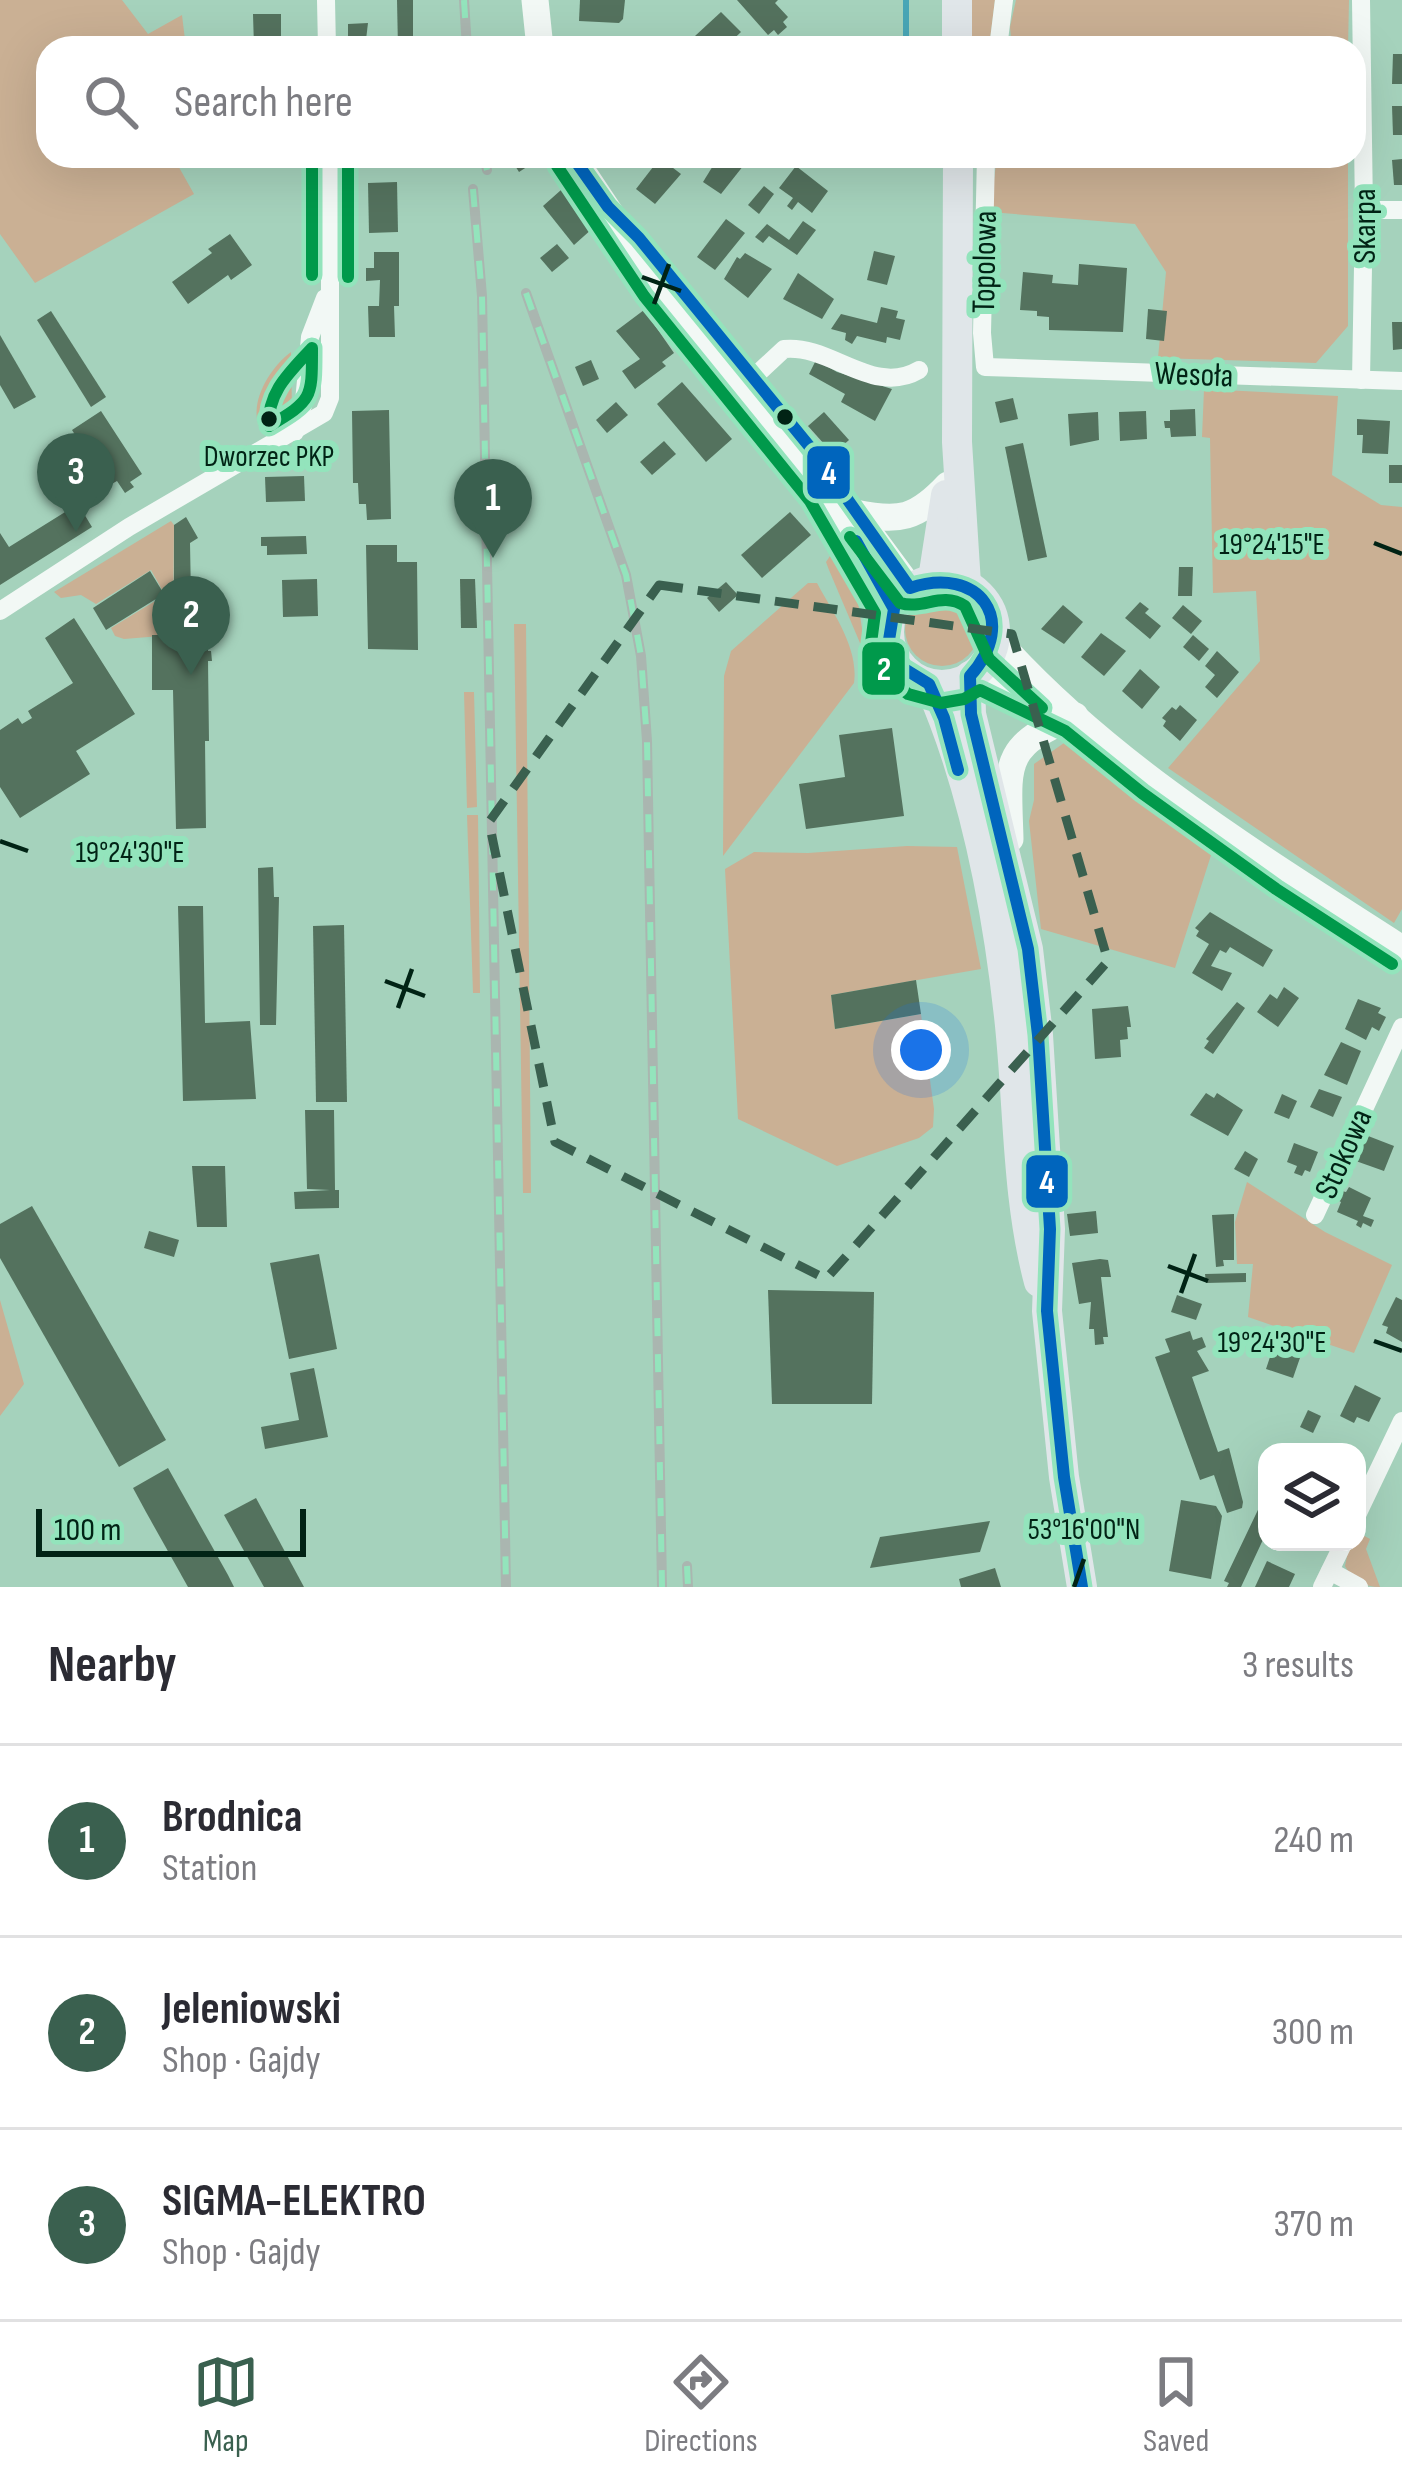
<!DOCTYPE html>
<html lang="en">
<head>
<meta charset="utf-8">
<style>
	body { margin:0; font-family:"Sofia Sans Condensed",sans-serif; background:#f7f7f7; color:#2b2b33 }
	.controls { position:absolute; right:36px; bottom:36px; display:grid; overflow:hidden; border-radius:24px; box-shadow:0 12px 48px #0002 }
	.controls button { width:108px; height:108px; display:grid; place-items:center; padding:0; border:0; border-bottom:3px solid #e1e1e2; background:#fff; color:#2b2b33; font:60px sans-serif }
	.scale { position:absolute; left:36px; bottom:30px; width:270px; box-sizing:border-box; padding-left:12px; border:6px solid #012315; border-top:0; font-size:33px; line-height:42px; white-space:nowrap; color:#012315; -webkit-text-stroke:9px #93e4bc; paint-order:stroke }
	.you { position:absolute; left:921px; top:1050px; width:42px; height:42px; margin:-30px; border:9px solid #fff; border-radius:50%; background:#1a73e8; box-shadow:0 0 0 18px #1a73e833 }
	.badge { display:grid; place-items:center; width:78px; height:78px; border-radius:50%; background:#3a604f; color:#fff; font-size:39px; font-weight:700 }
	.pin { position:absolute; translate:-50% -99px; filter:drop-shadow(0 3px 6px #0008) }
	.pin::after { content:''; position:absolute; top:63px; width:42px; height:36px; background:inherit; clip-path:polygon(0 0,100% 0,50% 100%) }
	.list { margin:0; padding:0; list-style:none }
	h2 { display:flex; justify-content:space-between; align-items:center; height:156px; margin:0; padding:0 48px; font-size:51px }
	h2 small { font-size:39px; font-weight:400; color:#7c7c81 }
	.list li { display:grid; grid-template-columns:78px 1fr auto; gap:36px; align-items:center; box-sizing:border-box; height:192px; padding:0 48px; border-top:3px solid #e1e1e2 }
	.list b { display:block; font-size:45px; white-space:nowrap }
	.list p { margin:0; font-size:39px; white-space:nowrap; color:#7c7c81 }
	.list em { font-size:39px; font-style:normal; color:#7c7c81 }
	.icon { flex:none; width:66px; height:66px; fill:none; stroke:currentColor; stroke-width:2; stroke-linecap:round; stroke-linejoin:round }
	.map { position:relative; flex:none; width:1402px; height:1587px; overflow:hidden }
	.search { position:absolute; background:#fff; box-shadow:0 12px 48px #0002; left:36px; right:36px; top:36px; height:132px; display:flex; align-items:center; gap:30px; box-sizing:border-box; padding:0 42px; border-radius:36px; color:#7c7c81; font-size:45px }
	.sheet { height:732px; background:#fff }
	nav { display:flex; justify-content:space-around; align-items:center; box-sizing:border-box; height:168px; border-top:3px solid #e1e1e2; background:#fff; font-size:33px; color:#7c7c81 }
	nav a { display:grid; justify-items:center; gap:6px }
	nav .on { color:#3a604f }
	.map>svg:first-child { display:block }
	.green { fill:#cab094 }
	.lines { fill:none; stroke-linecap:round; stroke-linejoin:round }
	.stream { stroke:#49a6b6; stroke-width:6 }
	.building { fill:#54725e }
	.street { stroke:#f2f8f5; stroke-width:18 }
	.secondary { stroke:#f2f8f5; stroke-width:27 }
	.primary { stroke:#e0e6e9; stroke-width:30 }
	.rail-casing { stroke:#aab6b0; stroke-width:10 }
	.rail { stroke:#93e4bc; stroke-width:6; stroke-dasharray:18; stroke-linecap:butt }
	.bus-1-casing { stroke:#93e4bc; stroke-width:21 }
	.bus-2-casing { stroke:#93e4bc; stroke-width:21 }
	.bus-1 { stroke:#0065bd; stroke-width:12 }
	.bus-2 { stroke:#00994b; stroke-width:12 }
	.marked { fill:none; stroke:#3a604f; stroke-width:9; stroke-dasharray:24 15; stroke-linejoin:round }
	.ticks { fill:none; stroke:#012315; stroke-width:4.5 }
	.bus-dot { fill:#012315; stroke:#93e4bc; stroke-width:4.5 }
	.labels { text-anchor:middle; stroke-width:12; stroke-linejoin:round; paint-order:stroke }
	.bus-label { font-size:30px; fill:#012315; stroke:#93e4bc }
	.street-label { font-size:33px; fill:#012315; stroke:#93e4bc }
	.ticks-label { font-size:30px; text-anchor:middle; fill:#012315; stroke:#93e4bc; stroke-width:12; stroke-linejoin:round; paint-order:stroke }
	.line-badge { stroke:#93e4bc; stroke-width:4.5 }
	.badge-label { font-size:33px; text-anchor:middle; font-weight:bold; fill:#fff }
</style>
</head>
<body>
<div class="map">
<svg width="1402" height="1587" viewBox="0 0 1402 1587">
	<rect width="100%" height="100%" fill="#a5d2bc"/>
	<!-- green -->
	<g class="green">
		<polygon points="0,0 122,0 148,34 182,15 186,48 48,48 48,156 185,156 176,162 194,194 35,283 0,234"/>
		<polygon points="969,0 995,0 989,48 967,48"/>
		<polygon points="1016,0 1349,0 1348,48 1012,48 1010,27"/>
		<polygon points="997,156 1348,156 1348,326 1316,363 1158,358 1166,272 1135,224 990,212"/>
		<path d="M 291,352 L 292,412 L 264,434 C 244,410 268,369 291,352 Z"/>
		<polygon points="1204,389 1338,396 1332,475 1381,505 1402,507 1402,909 1394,923 1168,768 1260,661 1256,591 1213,593 1210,438 1202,437"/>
		<polygon points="171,521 174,525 173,635 124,639 115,636 111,628 165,595 151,570 96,604 81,595 61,598 54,592"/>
		<polygon points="830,556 855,582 864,642 860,643 829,570 826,562"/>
		<path d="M 808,583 L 817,583 C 833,613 859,648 854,683 L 723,856 L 724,676 L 731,651 Z"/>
		<circle cx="942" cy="629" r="37"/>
		<polygon points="514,624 526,624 531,1193 523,1193"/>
		<polygon points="464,692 474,692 477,807 467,808"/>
		<polygon points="1064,743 1213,849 1175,968 1041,929 1029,821 1034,800 1034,764"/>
		<polygon points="467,815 478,815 480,993 473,993"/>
		<polygon points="907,846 957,847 981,969 831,995 835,1029 921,1014 934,1109 933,1127 919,1138 837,1166 738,1119 725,869 754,852 808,853"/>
		<polygon points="1247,1182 1325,1232 1392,1265 1354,1353 1248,1317 1253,1264 1237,1264 1235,1222"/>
		<polygon points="0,1300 24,1384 0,1416"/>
		<path d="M 1357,1532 L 1370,1539 L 1366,1549 L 1380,1587 C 1365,1587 1352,1580 1345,1566 L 1350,1542 L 1357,1542 Z"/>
	</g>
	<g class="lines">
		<!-- stream -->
		<polyline class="stream" points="906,0 906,48"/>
	</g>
	<!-- building -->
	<g class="building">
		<polygon points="397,0 413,0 413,48 398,48"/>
		<polygon points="580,0 625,0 623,19 619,23 579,21"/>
		<polygon points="737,0 778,0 775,3 788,17 783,22 787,27 778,35 774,30 768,35"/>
		<polygon points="721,12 741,32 724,48 682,48"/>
		<polygon points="253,14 281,14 281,46 254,47"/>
		<polygon points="368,23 365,48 348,48 348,24"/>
		<polygon points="1393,54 1402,54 1402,84 1392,84"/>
		<polygon points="1392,106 1402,106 1402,135 1393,135"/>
		<polygon points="509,156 537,156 539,159 519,172"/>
		<polygon points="719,156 751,156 721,194 703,182"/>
		<polygon points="660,158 681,174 655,204 636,189"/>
		<polygon points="1402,159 1402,185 1394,185 1392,160"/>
		<polygon points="796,166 828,191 812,213 798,202 792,210 787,206 793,198 779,188"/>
		<polygon points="397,182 398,232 369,233 368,183"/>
		<polygon points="764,186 774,194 759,214 748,205"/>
		<polygon points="561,190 593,228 574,245 543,206"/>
		<polygon points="726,219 745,233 715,270 697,257"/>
		<polygon points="803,221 816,230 797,255 769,236 763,243 755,237 767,224 789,240"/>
		<polygon points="230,234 252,265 231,280 228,275 188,304 172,282 212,253 208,249"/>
		<polygon points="557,244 569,258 552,272 540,258"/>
		<polygon points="874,251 895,256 887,285 867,280"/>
		<polygon points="374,252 399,252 399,306 394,306 395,337 369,337 368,306 379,306 380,280 366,281 366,268 374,268"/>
		<polygon points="745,253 772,269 748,298 724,279 737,257 740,259"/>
		<polygon points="1079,264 1127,268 1123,332 1049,330 1049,317 1037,316 1037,311 1020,310 1023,272 1053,275 1052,283 1078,285"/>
		<polygon points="798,273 834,299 822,319 783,299"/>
		<polygon points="881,307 898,311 896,318 905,320 900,340 887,337 886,343 857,336 852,344 845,340 846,333 831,329 841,314 877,323"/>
		<polygon points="1148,309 1167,311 1164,341 1146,339"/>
		<polygon points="644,310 674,353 662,362 666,366 635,389 622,371 640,359 616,331"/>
		<polygon points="51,311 106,397 91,407 37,320"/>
		<polygon points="1392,322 1402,322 1402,349 1393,350"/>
		<polygon points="0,335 36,397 14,409 0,385"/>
		<polygon points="591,360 599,379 583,386 575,367"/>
		<polygon points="816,360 837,372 892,389 875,421 841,402 845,394 809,374"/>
		<polygon points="682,382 732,439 706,462 657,404"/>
		<polygon points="1013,398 1018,419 1000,423 995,402"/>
		<polygon points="616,402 628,415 607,433 596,420"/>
		<polygon points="1195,409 1196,436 1171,437 1170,428 1165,428 1164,421 1170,421 1170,410"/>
		<polygon points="389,410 391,519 367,520 366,504 359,504 358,483 353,483 352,411"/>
		<polygon points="101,411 142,474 130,482 134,487 125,493 117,481 108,486 72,430"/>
		<polygon points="1146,411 1147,439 1120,441 1119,412"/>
		<polygon points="824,412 849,440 833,454 808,426"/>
		<polygon points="1098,412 1099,440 1070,446 1068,414"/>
		<polygon points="1357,419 1390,421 1388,454 1362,453 1363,435 1357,435"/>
		<polygon points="664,441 676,454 652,475 640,462"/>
		<polygon points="1023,443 1047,557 1028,561 1005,447"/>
		<rect x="1389" y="465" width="13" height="18"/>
		<polygon points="304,476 305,501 266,502 265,477"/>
		<polygon points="78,504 92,527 0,585 0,533 9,547"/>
		<polygon points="790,512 811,535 762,578 741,555"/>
		<polygon points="186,517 198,538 190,543 191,597 174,596 174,525"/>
		<polygon points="306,536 307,554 267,555 267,546 261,546 261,537"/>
		<polygon points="366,545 397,545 397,562 417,562 418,650 368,649"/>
		<polygon points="1179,567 1193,567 1192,596 1178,596"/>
		<polygon points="150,571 164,594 106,630 93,608"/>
		<polygon points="317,579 318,616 283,617 282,580"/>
		<polygon points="460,579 475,579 477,628 461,628"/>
		<polygon points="726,582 738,595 719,612 707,598"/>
		<polygon points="1140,602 1149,609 1145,613 1161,626 1150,639 1125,618"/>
		<polygon points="1063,605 1083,622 1064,644 1041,629"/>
		<polygon points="1183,605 1202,621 1191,634 1172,618"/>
		<polygon points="192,607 192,627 203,627 208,632 208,651 211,651 212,661 208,661 209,741 205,741 206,828 176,829 173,690 152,690 152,635 173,635 172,608"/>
		<polygon points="74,618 135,714 76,751 90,774 20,818 0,787 0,730 18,718 22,724 32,718 28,711 73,683 45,638"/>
		<polygon points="1101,633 1126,651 1104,676 1081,657"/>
		<polygon points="1193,635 1209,649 1199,661 1183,647"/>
		<polygon points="1217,651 1239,672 1217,698 1205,687 1215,675 1205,666"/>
		<polygon points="1140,669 1160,687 1142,709 1122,691"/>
		<polygon points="1180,705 1197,720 1180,741 1163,726 1166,721 1162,718 1172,707 1176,710"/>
		<polygon points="892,728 904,816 806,829 799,784 845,777 839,735"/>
		<polygon points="273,867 274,897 279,897 276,1025 260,1025 258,868"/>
		<polygon points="178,906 203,906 205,1023 250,1021 256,1099 183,1101"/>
		<polygon points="1210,912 1273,950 1263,967 1230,947 1226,953 1220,950 1211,966 1232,973 1222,991 1192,973 1209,944 1196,936 1199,931 1195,928"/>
		<polygon points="344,925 347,1102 316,1102 313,926"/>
		<polygon points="916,980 921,1014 835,1029 831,995"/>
		<polygon points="1284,987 1299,998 1278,1027 1257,1012 1270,994 1277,999"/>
		<polygon points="1358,999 1381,1008 1378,1013 1386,1017 1379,1031 1372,1027 1366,1040 1345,1029"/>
		<polygon points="1237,1002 1245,1008 1213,1054 1204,1048 1209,1041 1206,1039"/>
		<polygon points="1128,1006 1131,1027 1127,1027 1128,1039 1120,1040 1121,1057 1095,1059 1092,1009"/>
		<polygon points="1341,1042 1361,1051 1347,1085 1324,1075"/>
		<polygon points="1319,1089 1342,1097 1333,1117 1310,1107"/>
		<polygon points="1206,1093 1214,1098 1217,1093 1243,1110 1228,1136 1190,1115"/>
		<polygon points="1282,1094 1297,1101 1289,1119 1274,1113"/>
		<polygon points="305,1110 334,1110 335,1190 339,1190 339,1208 295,1209 294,1192 330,1190 307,1189"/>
		<polygon points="1363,1134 1394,1146 1384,1171 1353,1160"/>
		<polygon points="1294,1143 1318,1152 1310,1172 1305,1170 1302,1176 1294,1173 1297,1166 1287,1162"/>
		<polygon points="1245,1151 1258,1159 1249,1177 1234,1169"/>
		<polygon points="192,1166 225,1166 227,1227 197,1227"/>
		<polygon points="1349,1187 1371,1198 1363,1216 1374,1220 1371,1227 1363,1223 1361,1228 1356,1225 1358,1221 1337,1212 1341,1202 1336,1199 1337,1190 1346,1192"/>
		<polygon points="32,1206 166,1440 119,1467 0,1258 0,1224"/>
		<polygon points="1096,1211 1098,1233 1070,1236 1067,1214"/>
		<polygon points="1234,1214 1234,1260 1223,1260 1224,1266 1216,1267 1212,1215"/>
		<polygon points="149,1231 179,1240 174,1257 144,1248"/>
		<polygon points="319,1254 337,1349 289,1359 270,1263"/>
		<polygon points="1100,1259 1108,1260 1111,1277 1101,1277 1108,1337 1103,1337 1104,1344 1095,1345 1094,1329 1089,1329 1091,1302 1079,1304 1072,1263"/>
		<polygon points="1246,1273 1246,1282 1206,1283 1205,1274"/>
		<polygon points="768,1290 874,1292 872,1404 772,1404"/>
		<polygon points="1177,1295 1202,1304 1196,1320 1171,1312"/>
		<polygon points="1396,1297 1402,1300 1402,1342 1386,1333 1388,1327 1382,1325"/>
		<polygon points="1190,1331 1193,1340 1202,1337 1206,1347 1197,1351 1209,1371 1192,1377 1218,1452 1229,1448 1243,1502 1242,1508 1227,1513 1214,1475 1200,1480 1155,1357 1170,1352 1165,1339"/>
		<polygon points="1274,1345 1301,1355 1293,1378 1266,1369"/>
		<polygon points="314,1368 328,1437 265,1449 261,1427 299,1420 290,1373"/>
		<polygon points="1355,1385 1381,1398 1369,1422 1357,1417 1354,1423 1340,1416"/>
		<polygon points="1308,1410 1321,1416 1313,1433 1300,1427"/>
		<polygon points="168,1468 228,1575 234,1587 188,1587 146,1512 133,1488"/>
		<polygon points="1267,1491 1267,1531 1241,1587 1227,1587 1229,1583 1224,1581"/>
		<polygon points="256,1498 304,1587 264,1587 224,1515"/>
		<polygon points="1181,1500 1216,1506 1222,1516 1211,1579 1169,1571"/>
		<polygon points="990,1521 980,1552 870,1568 880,1537"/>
		<polygon points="1267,1561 1295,1574 1289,1587 1255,1587"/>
		<polygon points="995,1568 1001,1587 961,1587 959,1579"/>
	</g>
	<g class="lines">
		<!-- street -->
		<g class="street">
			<polyline points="326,0 327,48"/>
			<polyline points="1361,0 1364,210 1361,380"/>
			<polyline points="998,48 1004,0"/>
			<polyline points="986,156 982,333 985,367 1402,381"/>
			<polyline points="1364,210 1402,210"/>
			<path d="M 740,390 L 784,349 C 831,344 873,397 919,370"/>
			<polyline points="295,432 304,402 310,337 325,298"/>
			<polyline points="0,611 129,527 324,413 330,398 330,156"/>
			<polyline points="1315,1215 1402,1027"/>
			<polyline points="1357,1515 1402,1421"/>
			<polyline points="1330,1571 1359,1587"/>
			<polyline points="1322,1587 1344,1542"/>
		</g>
		<!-- secondary -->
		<g class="secondary">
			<polyline points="535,0 540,48"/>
			<polyline points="572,156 658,285 825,491 894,609"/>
			<path d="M 855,513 C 900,522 916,519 948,485"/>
			<polyline points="862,523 910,588"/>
			<path d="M 994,637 C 1106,764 1261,858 1402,949"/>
			<polyline points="979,670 1045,701"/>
			<path d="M 1010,839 C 1008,765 1000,746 1075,716"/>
		</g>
		<!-- primary -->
		<g class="primary">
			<polyline points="957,0 957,48"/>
			<polyline points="958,156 957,442 966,584"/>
			<polyline points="933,579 946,495"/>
			<circle cx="942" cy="632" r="53"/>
			<polyline points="970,676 971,714 1028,949 1038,1035 1050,1229 1047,1311 1064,1477 1082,1587"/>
			<path d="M 929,684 C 973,784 997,907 1009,1016 C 1019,1105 1016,1195 1039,1282"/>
		</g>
		<!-- rail casing -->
		<g class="rail-casing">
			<g id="rail">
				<polyline points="464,0 467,48"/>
				<polyline points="484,156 487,170"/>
				<polyline points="473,189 482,296 506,1587"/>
				<polyline points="526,293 626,575 641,656 647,741 662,1587"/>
				<polyline points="687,1566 688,1587"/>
			</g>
		</g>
		<!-- rail -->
		<use href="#rail" class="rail"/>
		<!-- bus-1 casing -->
		<g class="bus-1-casing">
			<g id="bus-1">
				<path d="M 572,156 L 608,207 L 639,238 L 814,452 L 910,588 C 979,565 1020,620 970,676 L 971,714 L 1028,949 L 1038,1035 L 1050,1229 L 1047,1311 L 1064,1477 L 1082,1587"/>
				<polyline points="856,541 894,609 889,640 894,655 903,668 929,684 944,718 958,770"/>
			</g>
		</g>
		<!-- bus-2 casing -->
		<g class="bus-2-casing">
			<g id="bus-2">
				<polyline points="312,156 312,275"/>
				<polyline points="557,166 644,296 810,501 875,613 871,643 889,679 908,694 941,703 964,699 980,690 1065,731 1142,793 1276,889 1392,964"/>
				<polyline points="348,277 348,156"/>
				<path d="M 312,348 C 312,398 313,400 269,426 C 267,392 290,372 312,348 Z"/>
				<path d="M 850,537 L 900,603 C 924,610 941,591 965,606 L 989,659 L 1042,708"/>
			</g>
		</g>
		<!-- bus-1 -->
		<use href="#bus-1" class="bus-1"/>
		<!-- bus-2 -->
		<use href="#bus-2" class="bus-2"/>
	</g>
	<!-- marked area -->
	<path class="marked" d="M 659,585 L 1012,634 L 1108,961 L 826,1279 L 555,1142 L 489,822 Z"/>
	<!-- ticks -->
	<path class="ticks" d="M 642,277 L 681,291M 654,304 L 669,264M 1374,543 L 1402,554M 0,841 L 28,851M 385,981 L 425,996M 398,1008 L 412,969M 1168,1266 L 1208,1281M 1181,1293 L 1195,1254M 1374,1341 L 1402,1351M 1074,1587 L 1084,1559"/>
	<!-- markers -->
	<g class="bus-dot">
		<circle cx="785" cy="417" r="10"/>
		<circle cx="269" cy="419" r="10"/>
	</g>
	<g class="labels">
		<!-- bus labels -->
		<g class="bus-label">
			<text x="269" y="466">Dworzec PKP</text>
		</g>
		<!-- street labels -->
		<g class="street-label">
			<text transform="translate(1363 226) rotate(-90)" y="12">Skarpa</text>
			<text transform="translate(983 262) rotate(-89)" y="12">Topolowa</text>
			<text transform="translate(1194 373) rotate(2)" y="12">Wesoła</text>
			<text transform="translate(1342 1153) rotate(-66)" y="12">Stokowa</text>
		</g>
	</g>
	<g class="ticks-label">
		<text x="1272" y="554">19°24'15"E</text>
		<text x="130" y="862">19°24'30"E</text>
		<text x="1272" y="1352">19°24'30"E</text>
		<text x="1084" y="1539">53°16'00"N</text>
	</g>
	<g class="line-badge">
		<rect x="805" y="444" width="47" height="57" rx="12" fill="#0065bd"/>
		<rect x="860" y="640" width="47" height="57" rx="12" fill="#00994b"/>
		<rect x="1024" y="1153" width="46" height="57" rx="12" fill="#0065bd"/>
	</g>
	<g class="badge-label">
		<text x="829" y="484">4</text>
		<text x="884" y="680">2</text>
		<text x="1047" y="1193">4</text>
	</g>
</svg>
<div class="controls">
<button><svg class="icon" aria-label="layers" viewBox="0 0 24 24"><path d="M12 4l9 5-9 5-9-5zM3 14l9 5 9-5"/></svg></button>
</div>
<div class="scale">100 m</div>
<div class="you"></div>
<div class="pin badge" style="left:493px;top:558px">1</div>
<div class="pin badge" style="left:191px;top:675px">2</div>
<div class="pin badge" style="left:76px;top:532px">3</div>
<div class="search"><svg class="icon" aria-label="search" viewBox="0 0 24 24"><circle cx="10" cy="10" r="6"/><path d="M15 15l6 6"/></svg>Search here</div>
</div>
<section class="sheet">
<h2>Nearby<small>3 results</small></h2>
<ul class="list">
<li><span class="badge">1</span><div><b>Brodnica</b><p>Station</p></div><em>240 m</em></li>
<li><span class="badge">2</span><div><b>Jeleniowski</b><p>Shop · Gajdy</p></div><em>300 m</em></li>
<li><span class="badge">3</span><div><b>SIGMA-ELEKTRO</b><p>Shop · Gajdy</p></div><em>370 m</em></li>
</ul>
</section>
<nav>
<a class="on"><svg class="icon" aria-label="map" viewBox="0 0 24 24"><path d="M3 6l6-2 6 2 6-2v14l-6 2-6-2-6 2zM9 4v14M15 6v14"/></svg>Map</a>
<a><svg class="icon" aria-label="directions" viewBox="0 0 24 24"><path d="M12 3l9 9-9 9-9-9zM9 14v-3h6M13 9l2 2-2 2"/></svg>Directions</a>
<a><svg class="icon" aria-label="saved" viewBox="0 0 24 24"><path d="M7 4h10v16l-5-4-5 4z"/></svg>Saved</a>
</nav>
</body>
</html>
